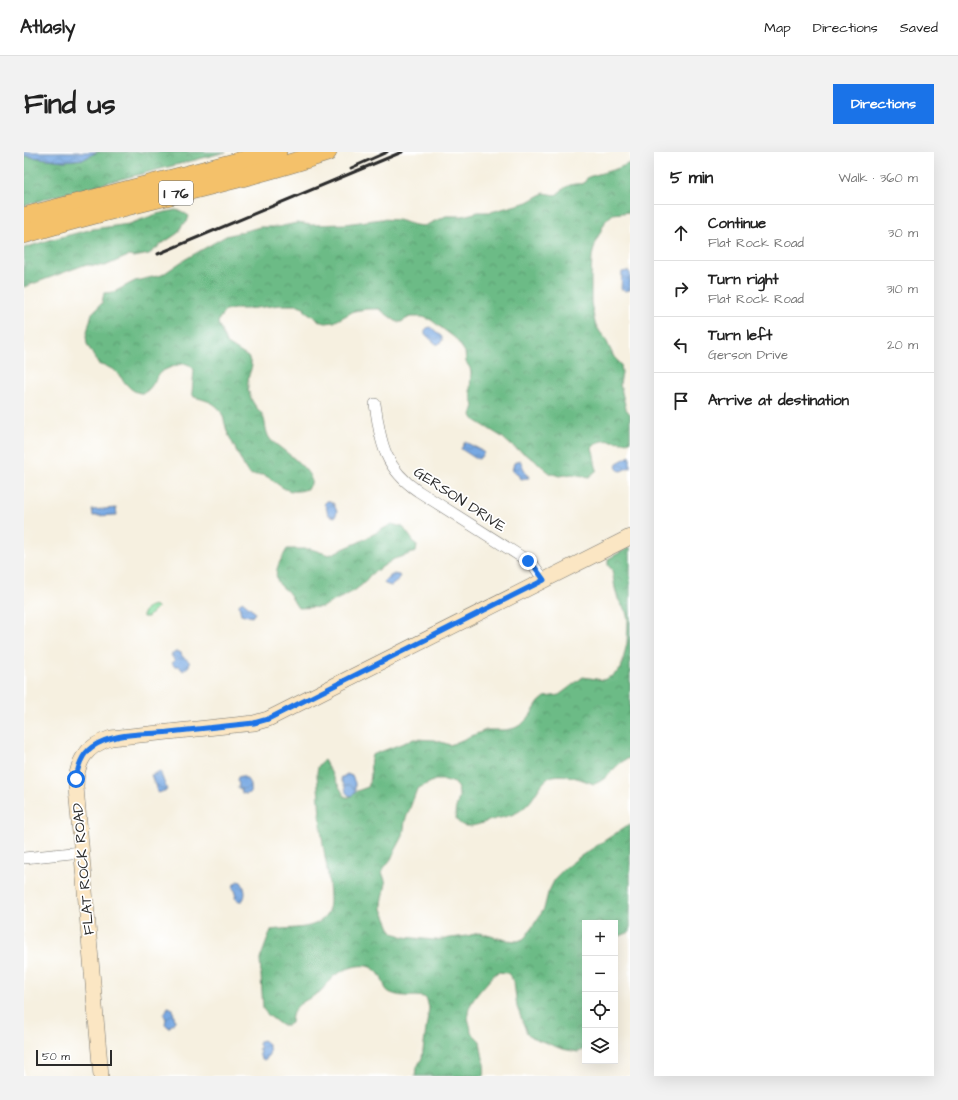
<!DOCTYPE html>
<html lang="en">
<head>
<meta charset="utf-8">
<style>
	body { margin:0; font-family:"Architects Daughter",sans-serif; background:#f2f2f2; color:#222 }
	.controls { position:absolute; right:12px; bottom:12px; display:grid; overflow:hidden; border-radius:0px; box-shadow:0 4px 16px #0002 }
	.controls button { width:36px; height:36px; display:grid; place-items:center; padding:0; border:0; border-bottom:1px solid #e0e0e0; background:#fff; color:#222; font:20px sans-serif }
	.scale { position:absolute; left:12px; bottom:10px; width:76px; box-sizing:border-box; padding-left:4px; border:2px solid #2b2b2b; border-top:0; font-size:11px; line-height:14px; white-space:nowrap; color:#2b2b2b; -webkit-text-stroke:3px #fff; paint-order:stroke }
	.stop { position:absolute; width:12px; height:12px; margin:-9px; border:3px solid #1a73e8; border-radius:50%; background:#fff }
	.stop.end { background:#1a73e8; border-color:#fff; box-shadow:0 1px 4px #0008 }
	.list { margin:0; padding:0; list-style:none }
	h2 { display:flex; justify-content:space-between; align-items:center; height:52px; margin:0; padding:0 16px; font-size:17px }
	h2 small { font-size:13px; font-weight:400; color:#767676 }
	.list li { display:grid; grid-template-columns:26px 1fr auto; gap:12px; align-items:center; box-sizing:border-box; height:56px; padding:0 16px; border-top:1px solid #e0e0e0 }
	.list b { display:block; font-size:15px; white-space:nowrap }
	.list p { margin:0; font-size:13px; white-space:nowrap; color:#767676 }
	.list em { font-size:13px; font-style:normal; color:#767676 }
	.icon { flex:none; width:22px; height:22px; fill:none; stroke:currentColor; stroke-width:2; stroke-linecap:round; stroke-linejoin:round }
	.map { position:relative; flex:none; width:606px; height:924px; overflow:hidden; border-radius:0px }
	header { display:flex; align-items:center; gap:24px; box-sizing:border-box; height:56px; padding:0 20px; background:#fff; border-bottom:1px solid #e0e0e0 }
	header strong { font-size:19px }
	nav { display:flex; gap:22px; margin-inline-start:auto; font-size:14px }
	.intro { display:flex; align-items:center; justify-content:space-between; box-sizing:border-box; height:96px; padding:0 24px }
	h1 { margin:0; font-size:28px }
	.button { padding:10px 18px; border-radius:0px; background:#1a73e8; color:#fff; font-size:14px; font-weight:700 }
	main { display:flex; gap:24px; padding:0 24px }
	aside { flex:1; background:#fff; border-radius:0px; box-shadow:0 4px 16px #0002 }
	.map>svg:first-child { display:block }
	.grass { fill:#85db9f; stroke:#588365 }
	.forest { fill:url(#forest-crowns); stroke:#4c7358 }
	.water { fill:url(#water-waves); stroke:#526a87 }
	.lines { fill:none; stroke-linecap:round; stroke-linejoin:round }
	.street-casing { stroke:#72706a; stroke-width:12 }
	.secondary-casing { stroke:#72706a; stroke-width:16 }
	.highway-casing { stroke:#72706a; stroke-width:20 }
	.street { stroke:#fff; stroke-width:11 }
	.secondary { stroke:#fbe6c3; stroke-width:15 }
	.highway { stroke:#f4c16a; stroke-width:19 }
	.rail { stroke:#2b2b2b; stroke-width:3 }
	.route { stroke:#1a73e8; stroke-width:5 }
	.labels { text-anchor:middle; stroke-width:3.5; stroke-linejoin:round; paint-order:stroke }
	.shield { fill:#fff; stroke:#6b6b6b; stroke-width:1 }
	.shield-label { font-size:14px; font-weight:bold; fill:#2b2b2b }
	.street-label { font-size:15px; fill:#2b2b2b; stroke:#fff }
</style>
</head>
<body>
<header>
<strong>Atlasly</strong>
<nav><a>Map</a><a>Directions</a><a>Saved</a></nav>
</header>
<div class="intro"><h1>Find us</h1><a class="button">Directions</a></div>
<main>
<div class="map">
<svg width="606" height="924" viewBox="0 0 606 924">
	<defs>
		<pattern id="forest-crowns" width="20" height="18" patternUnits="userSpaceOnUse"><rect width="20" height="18" fill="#6cbb86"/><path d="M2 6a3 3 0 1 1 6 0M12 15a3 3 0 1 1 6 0" fill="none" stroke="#59986e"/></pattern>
		<pattern id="water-waves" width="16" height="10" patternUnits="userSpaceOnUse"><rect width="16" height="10" fill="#78a9e3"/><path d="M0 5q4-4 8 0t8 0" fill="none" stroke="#638ab8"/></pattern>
	</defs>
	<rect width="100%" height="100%" fill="#fff"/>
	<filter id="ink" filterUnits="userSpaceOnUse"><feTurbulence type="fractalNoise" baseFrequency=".025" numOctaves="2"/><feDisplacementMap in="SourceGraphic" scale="8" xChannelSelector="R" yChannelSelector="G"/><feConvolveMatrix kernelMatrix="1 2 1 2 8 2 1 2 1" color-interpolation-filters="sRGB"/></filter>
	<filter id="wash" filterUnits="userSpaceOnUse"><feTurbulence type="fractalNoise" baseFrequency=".012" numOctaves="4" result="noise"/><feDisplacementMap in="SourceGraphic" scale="16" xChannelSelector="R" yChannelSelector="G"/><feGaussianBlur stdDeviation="0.9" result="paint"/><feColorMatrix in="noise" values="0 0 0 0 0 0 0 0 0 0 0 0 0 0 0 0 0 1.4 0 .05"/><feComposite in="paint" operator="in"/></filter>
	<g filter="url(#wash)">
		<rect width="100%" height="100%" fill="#f6f0e0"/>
		<!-- grass -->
		<polygon class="grass" points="130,453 133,455 133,456 124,465 119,465 119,461 124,455"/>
		<!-- forest -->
		<g class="forest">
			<polygon points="73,0 202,0 24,46 0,54 0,4 40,9 60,7"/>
			<path d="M 606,11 L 606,60 L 589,62 L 582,68 L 572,89 L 568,104 L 567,125 L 567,151 L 571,171 L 576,180 L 581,186 L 590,205 L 597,212 L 598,221 L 596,232 L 602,257 L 606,262 L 606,289 C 593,293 579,282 568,296 C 571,303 570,310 573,318 L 565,325 L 548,322 L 535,324 L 526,321 L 509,307 L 488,294 L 478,285 L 449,267 L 447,263 L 450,254 L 446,239 L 447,221 L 446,216 L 442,210 L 441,200 L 431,186 L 407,168 L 399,165 L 386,165 L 377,170 L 373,170 L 355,157 L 342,157 L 330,159 L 310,170 L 302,171 L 297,170 L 280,158 L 282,156 L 274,153 L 256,153 L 223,157 L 210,157 L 201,159 L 195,167 L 194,171 L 202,191 L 224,205 L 228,214 C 227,218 224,224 224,229 C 223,235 226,246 230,252 C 232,256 237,259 239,264 C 242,271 241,280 246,287 C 253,295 298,322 285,335 C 282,338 277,339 274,339 C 260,341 253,330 242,324 C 233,320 227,328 221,316 C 216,305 210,295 205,284 C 200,274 201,261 192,254 C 187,249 177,247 170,245 L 168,241 L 170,218 C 169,216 166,213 163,212 C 158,210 142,217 137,220 C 131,225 127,242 116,241 C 102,239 97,220 86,216 C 82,214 78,214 74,212 L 63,192 L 62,184 L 68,161 L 78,151 L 80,141 L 90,140 L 111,129 L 138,123 L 160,108 L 202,84 L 236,75 L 254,75 L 273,71 L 287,73 L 322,72 L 357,67 L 374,68 L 391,73 L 400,74 L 422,64 L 439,64 L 454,60 L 467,60 L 504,50 L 520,41 L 532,43 C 543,34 545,31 559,32 L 564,25 L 592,17 Z"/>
			<polygon points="151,58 157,59 165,64 163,70 158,73 154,81 139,91 125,102 110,105 104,104 81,114 60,113 0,135 0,96 29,87 69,77 105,72 133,62"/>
			<path d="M 368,372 L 379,375 L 393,394 L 392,400 L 370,407 L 346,423 L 339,432 L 330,439 L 298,455 L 274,456 C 270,451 268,445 264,440 C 262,438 259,436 257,434 C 246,422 257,408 263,397 L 287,397 L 305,403 L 335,390 Z"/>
			<path d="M 606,395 L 606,606 C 591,610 586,627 570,632 C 559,628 542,621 529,624 C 517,627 512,645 503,653 C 492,664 482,664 468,668 C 457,671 438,681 432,666 C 429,659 435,650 435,643 C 435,638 433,635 431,631 L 421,628 L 411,628 L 393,637 L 381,669 L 379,684 L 367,707 L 360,716 L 358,720 L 362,731 L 358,752 L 358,757 L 366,776 L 370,781 L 380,785 L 410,788 L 443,784 L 455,781 L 482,788 L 494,789 L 499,787 L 503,783 L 520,757 L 524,741 L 532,725 L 541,716 L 557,704 L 606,672 L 606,780 L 591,786 L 591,771 L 561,771 L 561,871 C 557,880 561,889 559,898 L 554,900 L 538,897 L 507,885 L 503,881 L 493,855 L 490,830 L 484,821 L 474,820 L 470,823 C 461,834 443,850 444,864 C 444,869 447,874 447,880 L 456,889 C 457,901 462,912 460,924 L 391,924 L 392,917 L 398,906 L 405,856 L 403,848 L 400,845 C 389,843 378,846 367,841 C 360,838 361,833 358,827 C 348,807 329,813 313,822 C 304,827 300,839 291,843 C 278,851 268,853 267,871 L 263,873 L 257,873 L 244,863 L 239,857 L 236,807 L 247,778 C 265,775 286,779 300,766 C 304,762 306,754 306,749 C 306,724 299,700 297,675 C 295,658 295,640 293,623 C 293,616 294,613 300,608 L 321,645 L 326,645 L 333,639 L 344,635 C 350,622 344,614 348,603 L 390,587 L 411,588 L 426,593 L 462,578 L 481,578 L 491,576 L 498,572 L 505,565 L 515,550 L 521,545 L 535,543 L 559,525 L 579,528 L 588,524 L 597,517 L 603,491 L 604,467 L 602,460 L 594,447 L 591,436 L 588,418 L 584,413 L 584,407 Z"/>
		</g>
		<!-- water -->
		<g class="water">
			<polygon points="0,0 73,0 60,7 40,9 0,4"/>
			<polygon points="604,119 606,121 606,138 601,139 597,137 598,120"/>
			<polygon points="407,175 418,185 418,189 415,192 412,192 401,182 401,178 403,176"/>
			<polygon points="441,290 455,297 460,301 455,307 451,306 437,297"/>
			<path d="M 606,304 L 606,315 L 597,319 C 593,318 591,315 593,311 Z"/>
			<polygon points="496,308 503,324 504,323 505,326 496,327 493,321 488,319 490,311"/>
			<path d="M 303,349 L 306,349 L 310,352 L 313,360 L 311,365 L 306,364 C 302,362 304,356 300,352 Z"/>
			<polygon points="92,356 93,363 69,364 68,358"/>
			<polygon points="370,422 375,423 376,425 375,428 367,434 361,432 360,430 366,424"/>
			<polygon points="218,449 228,457 231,461 228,465 217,462 215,453"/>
			<path d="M 153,499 L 157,501 L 158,504 C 161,508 167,507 165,514 L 159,519 L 154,513 L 151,515 L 148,511 L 151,509 L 147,503 Z"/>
			<polygon points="136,619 143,638 134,641 127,623"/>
			<path d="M 323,622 L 328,624 L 331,631 L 331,641 L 327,644 C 321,642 322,640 321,635 C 319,631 318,630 317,626 Z"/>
			<path d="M 218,624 C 225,627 227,632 226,641 L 222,642 L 218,641 L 217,637 L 214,636 L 215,632 L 213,628 L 214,625 Z"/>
			<path d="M 214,729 L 217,730 C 221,735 223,744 218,749 L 215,749 L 211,746 L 212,740 L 209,736 L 210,732 Z"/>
			<polygon points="144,855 149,857 151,869 146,875 144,875 141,872 142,867 140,863"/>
			<polygon points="239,888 244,892 246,899 244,905 240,908 236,905 236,900 234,897 237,895 235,893 236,889"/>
		</g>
	</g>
	<g filter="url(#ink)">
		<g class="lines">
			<!-- street casing -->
			<g class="street-casing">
				<g id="street">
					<path d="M 351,252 C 357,291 360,316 394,339 L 504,409 L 510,414 L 520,428"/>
					<polyline points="0,706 57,700"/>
				</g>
			</g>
			<!-- secondary casing -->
			<g class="secondary-casing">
				<path id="secondary" d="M 77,924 L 52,635 C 52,609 62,594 87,586 L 230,571 L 244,567 L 606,385"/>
			</g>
			<!-- highway casing -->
			<g class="highway-casing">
				<g id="highway">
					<polyline points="0,65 253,0"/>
					<path d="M 0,82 C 100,51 204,33 303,0"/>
				</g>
			</g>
			<!-- street -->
			<use href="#street" class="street"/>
			<!-- secondary -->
			<use href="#secondary" class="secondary"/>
			<!-- highway -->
			<use href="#highway" class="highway"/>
			<!-- rail -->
			<g class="rail">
				<polyline points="327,16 363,0"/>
				<polyline points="134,102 378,0"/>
			</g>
		</g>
	</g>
	<g class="lines" filter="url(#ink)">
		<!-- route -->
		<path class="route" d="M 52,627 C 54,615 57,603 68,595 C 89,580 120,583 145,580 C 173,577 202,574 230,571 L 244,567 L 520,428 L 510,414 L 504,409"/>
	</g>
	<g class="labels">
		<!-- shield labels -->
		<rect class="shield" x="135" y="29" width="34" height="24" rx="3"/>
		<g class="shield-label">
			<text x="152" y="46">I 76</text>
		</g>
		<!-- street labels -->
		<g class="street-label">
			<text transform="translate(436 347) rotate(33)" y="5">GERSON DRIVE</text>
			<text transform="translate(59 717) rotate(-95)" y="5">FLAT ROCK ROAD</text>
		</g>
	</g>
</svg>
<div class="controls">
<button>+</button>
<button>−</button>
<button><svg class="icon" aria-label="locate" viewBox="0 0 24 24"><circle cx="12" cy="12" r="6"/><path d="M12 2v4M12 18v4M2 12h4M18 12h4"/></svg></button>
<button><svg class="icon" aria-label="layers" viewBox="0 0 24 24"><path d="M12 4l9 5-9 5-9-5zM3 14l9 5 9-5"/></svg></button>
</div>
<div class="scale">50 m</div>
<div class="stop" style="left:52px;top:627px"></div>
<div class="stop end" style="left:504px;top:409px"></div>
</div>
<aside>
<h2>5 min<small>Walk · 360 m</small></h2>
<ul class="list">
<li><svg class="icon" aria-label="ahead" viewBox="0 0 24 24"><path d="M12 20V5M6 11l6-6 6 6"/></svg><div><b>Continue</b><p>Flat Rock Road</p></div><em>30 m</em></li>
<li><svg class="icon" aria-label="right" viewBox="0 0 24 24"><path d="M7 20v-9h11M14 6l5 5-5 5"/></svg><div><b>Turn right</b><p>Flat Rock Road</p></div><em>310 m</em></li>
<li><svg class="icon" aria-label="left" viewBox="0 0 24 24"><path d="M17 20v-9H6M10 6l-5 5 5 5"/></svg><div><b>Turn left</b><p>Gerson Drive</p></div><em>20 m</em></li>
<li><svg class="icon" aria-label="arrive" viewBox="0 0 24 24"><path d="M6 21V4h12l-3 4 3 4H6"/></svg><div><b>Arrive at destination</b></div></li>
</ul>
</aside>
</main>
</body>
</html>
